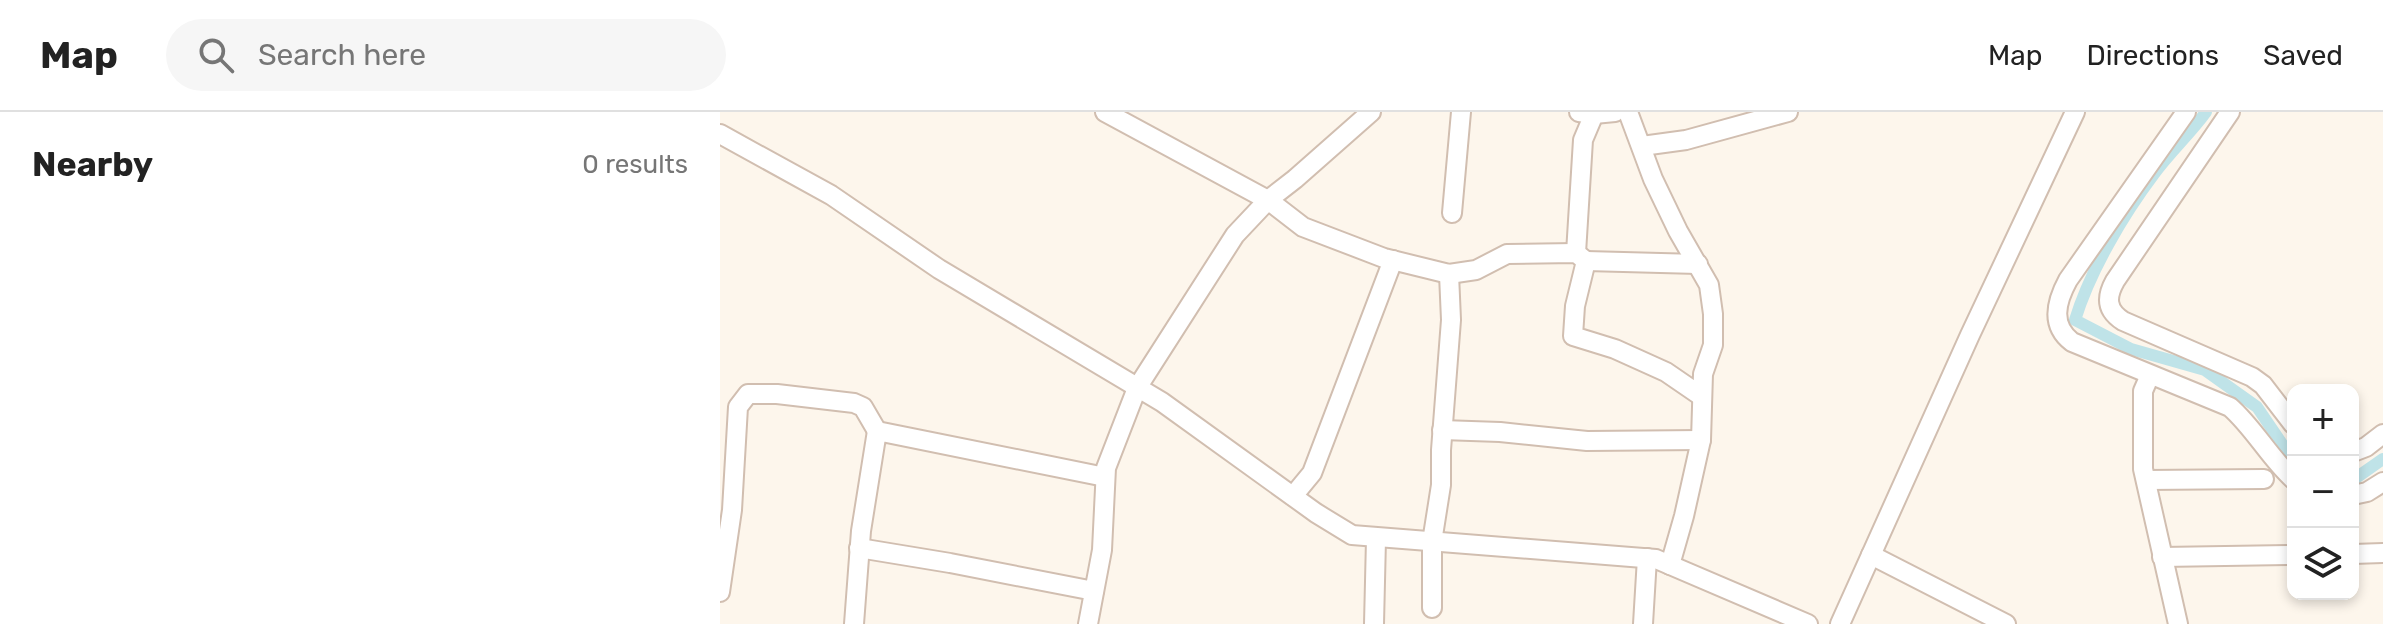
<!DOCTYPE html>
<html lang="en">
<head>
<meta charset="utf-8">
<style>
	body { margin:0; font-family:Rubik,sans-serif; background:#f6f6f6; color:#222 }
	.controls { position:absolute; right:24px; bottom:24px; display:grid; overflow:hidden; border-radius:16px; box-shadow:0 4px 12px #0003 }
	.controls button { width:72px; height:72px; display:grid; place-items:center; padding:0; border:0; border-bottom:2px solid #e0e0e0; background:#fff; color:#222; font:40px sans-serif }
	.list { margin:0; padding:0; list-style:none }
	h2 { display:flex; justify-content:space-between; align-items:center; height:104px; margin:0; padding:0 32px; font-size:34px }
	h2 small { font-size:26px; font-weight:400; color:#767676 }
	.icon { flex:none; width:44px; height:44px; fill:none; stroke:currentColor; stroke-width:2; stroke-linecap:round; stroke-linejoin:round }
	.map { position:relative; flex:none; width:1663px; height:512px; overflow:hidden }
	header { display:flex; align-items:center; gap:48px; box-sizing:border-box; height:112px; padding:0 40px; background:#fff; border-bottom:2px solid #e0e0e0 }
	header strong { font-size:38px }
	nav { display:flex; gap:44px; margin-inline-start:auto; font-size:28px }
	.search { width:560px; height:72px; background:#f6f6f6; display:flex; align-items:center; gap:20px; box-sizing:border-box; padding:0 28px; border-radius:44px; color:#767676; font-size:30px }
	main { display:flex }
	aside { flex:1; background:#fff }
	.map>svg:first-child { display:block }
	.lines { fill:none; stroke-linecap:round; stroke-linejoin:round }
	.canal { stroke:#bfe3e8; stroke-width:12 }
	.minor-casing { stroke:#d1beb0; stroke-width:22 }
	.minor { stroke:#fff; stroke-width:18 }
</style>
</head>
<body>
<header>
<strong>Map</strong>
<div class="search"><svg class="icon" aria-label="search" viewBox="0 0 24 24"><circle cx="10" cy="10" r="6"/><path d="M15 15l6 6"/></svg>Search here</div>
<nav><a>Map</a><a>Directions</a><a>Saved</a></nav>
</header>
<main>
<aside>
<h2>Nearby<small>0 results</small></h2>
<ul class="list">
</ul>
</aside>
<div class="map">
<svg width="1663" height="512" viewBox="0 0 1663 512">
	<rect width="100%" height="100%" fill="#fdf6ec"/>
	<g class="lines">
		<!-- canal -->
		<g class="canal">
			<path d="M 1486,0 C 1470,22 1450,40 1434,62 C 1403,103 1370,159 1355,208 L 1411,237 L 1485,258 L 1537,295 L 1573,348"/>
			<polyline points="1633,368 1663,347"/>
		</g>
		<!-- minor casing -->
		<g class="minor-casing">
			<g id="minor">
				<polyline points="385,0 548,88 583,115 664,146 729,162 756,158 787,142 856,141 866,149 855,194 853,224 895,237 946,260 981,284"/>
				<polyline points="859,0 874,2 895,0"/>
				<polyline points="908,0 933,67 958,119 989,173 993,202 993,233 983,262 981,328 964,404 950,453"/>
				<path d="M 1466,0 L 1348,168 C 1336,190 1330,213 1352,230 L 1510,295 C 1534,316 1549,345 1573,367"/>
				<path d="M 1510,0 L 1395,169 C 1386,185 1386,198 1403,209 L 1532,265 L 1543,273 L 1573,312"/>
				<polyline points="0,22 111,83 219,157 442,290 596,401 632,423 936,447 1088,512"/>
				<polyline points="922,34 966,28 1068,0"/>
				<polyline points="732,101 741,0"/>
				<polyline points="856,141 863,28 874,2"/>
				<polyline points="866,149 978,152"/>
				<polyline points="1430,263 1423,279 1423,357 1458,512"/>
				<polyline points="722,318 780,320 867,329 981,328"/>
				<polyline points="1633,340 1646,335 1663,322"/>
				<polyline points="1426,368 1544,367"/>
				<polyline points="1633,383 1647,380 1663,370"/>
				<polyline points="573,384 592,361 673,148"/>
				<polyline points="139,436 230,451 374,479"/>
				<polyline points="1633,442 1663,441"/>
				<polyline points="1151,443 1286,512"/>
				<polyline points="1442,445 1573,443"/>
				<polyline points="0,480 12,398 18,295 28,282 57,282 134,291 143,295 157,319"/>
				<polyline points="712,496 712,430 721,373 721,338 731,208 729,162"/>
				<polyline points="134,512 141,419 157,319 385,365"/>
				<polyline points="368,512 382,438 386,356 417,276 515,123 548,88 575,67 651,0"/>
				<polyline points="654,512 656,427"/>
				<polyline points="923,512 927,446"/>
				<polyline points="1120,512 1250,223 1355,0"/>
			</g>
		</g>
		<!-- minor -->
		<use href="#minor" class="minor"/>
	</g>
</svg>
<div class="controls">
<button>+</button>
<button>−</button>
<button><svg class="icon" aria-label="layers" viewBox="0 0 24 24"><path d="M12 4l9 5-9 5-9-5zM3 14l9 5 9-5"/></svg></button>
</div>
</div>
</main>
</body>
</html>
